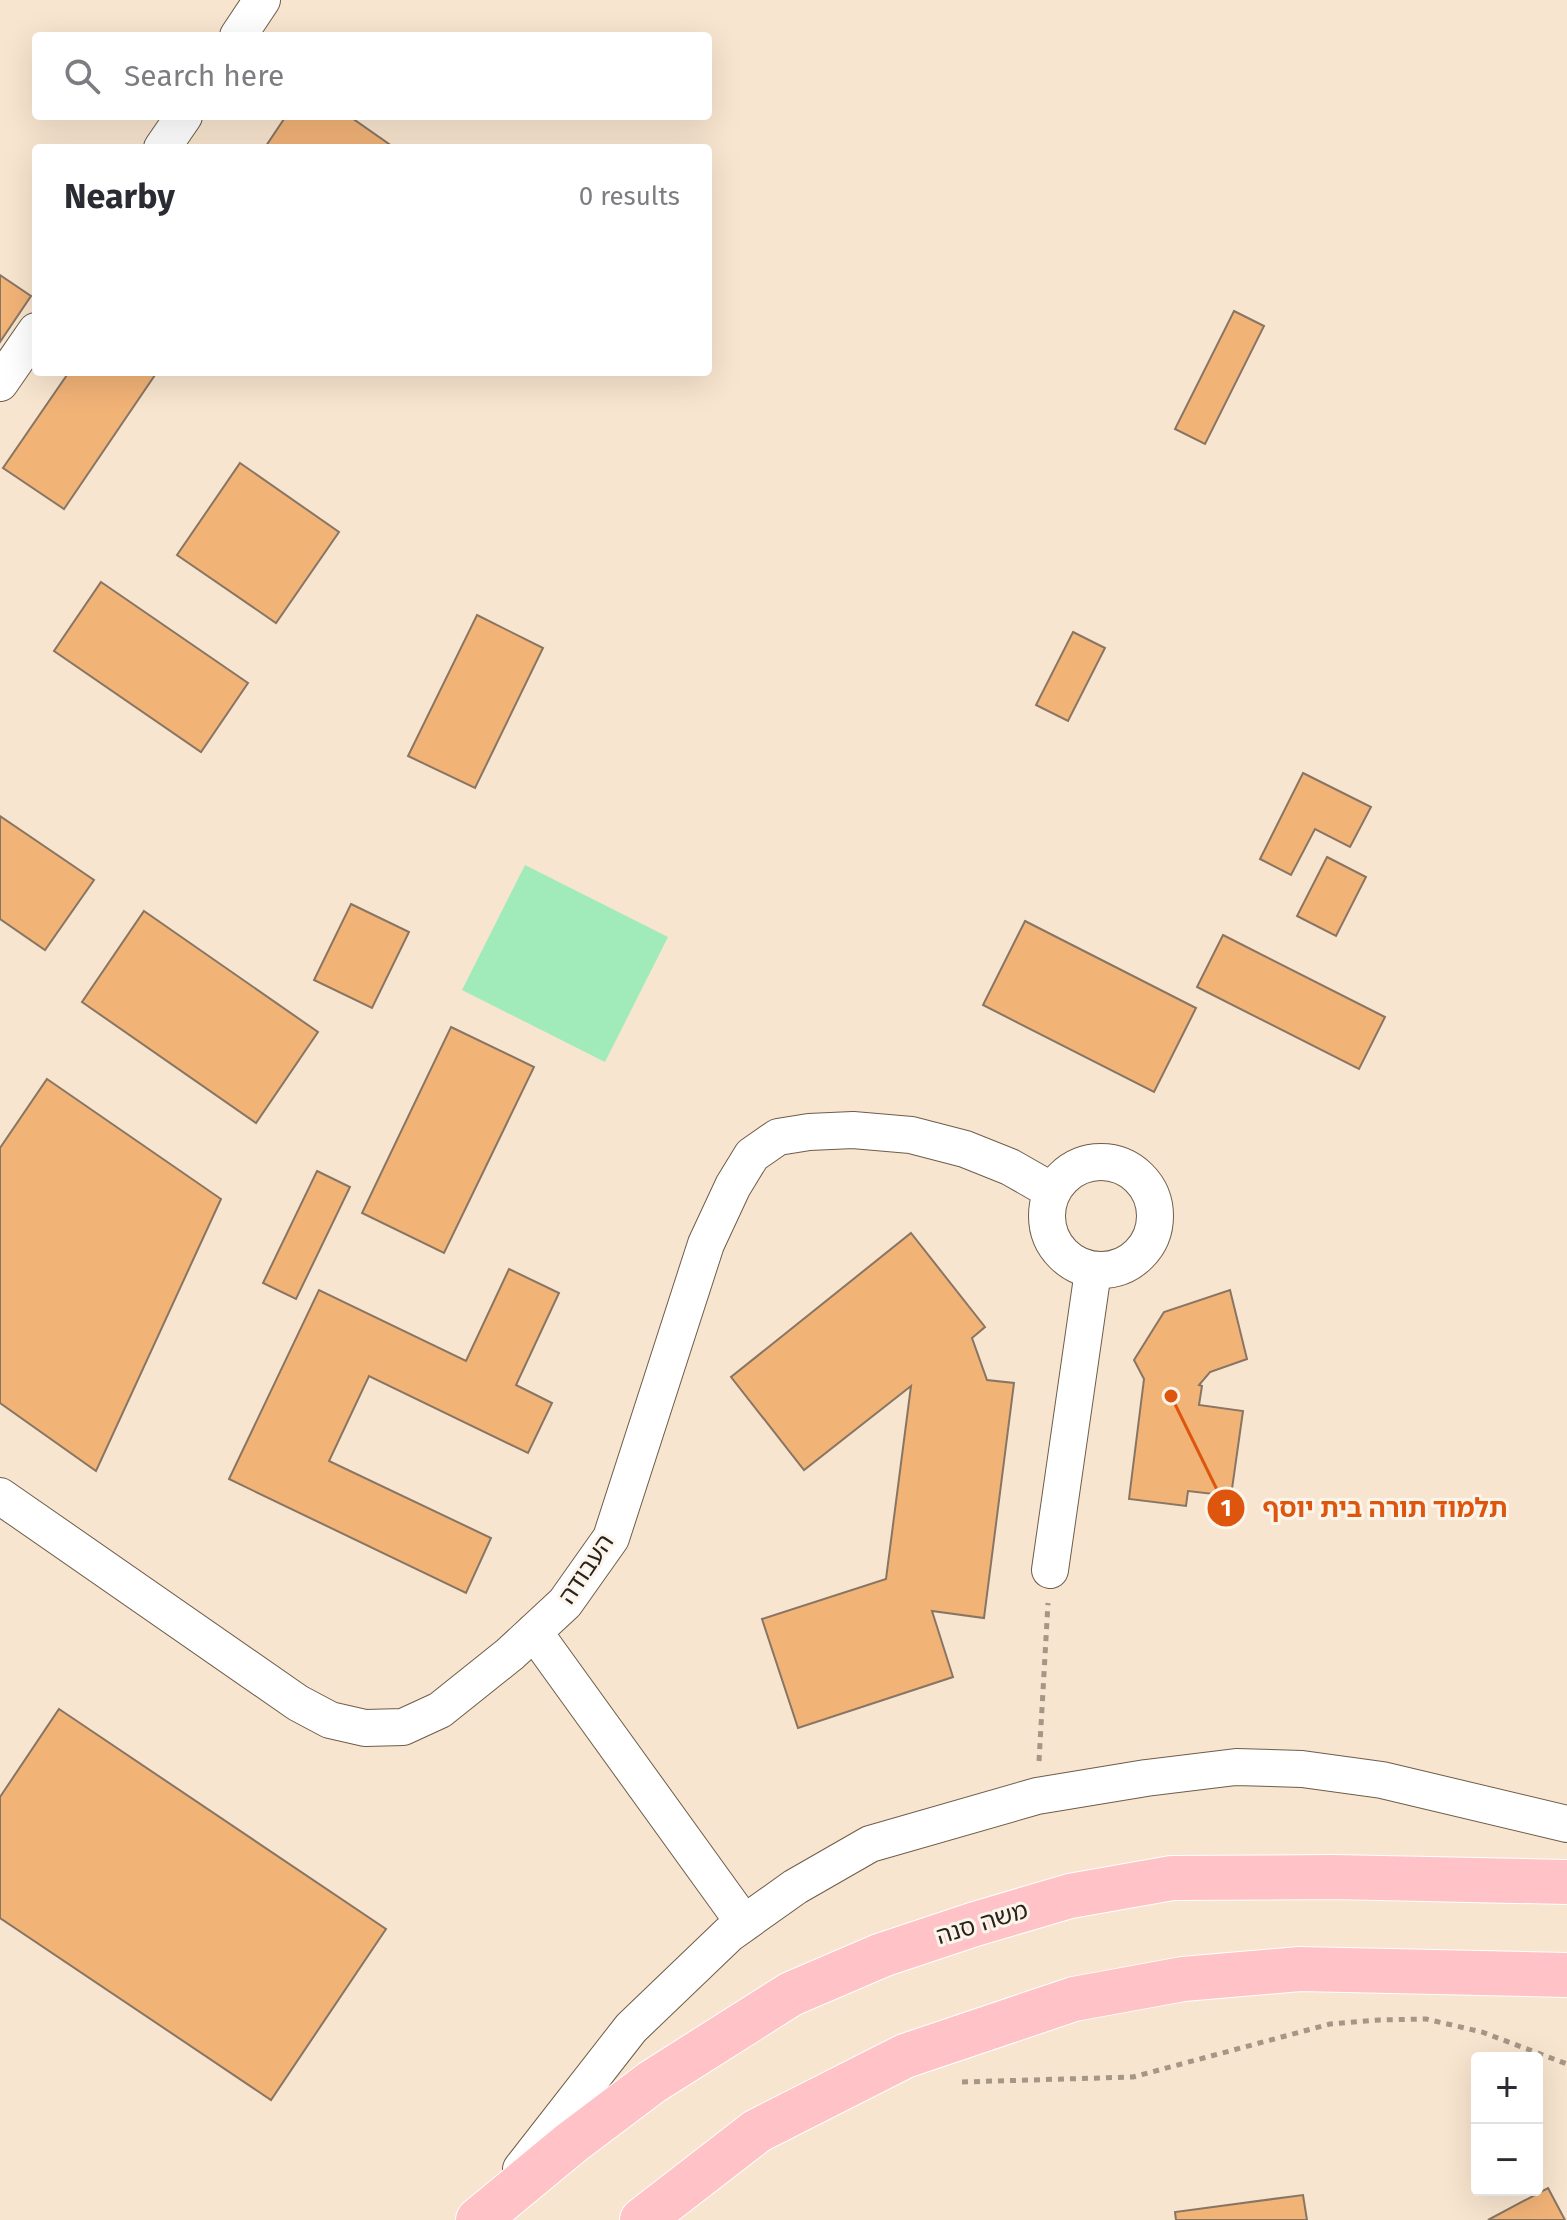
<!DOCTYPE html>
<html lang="en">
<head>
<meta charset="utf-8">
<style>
	body { margin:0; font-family:"Fira Sans","Noto Sans Hebrew",sans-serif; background:#f2f2f3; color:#2b2b33 }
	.controls { position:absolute; right:24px; bottom:24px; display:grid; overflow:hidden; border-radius:8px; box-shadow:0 8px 32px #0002 }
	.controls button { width:72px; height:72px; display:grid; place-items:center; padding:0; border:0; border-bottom:2px solid #e1e1e2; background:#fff; color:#2b2b33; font:40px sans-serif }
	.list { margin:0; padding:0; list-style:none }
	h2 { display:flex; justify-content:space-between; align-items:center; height:104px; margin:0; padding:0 32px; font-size:34px }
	h2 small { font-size:26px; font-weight:400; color:#7c7c81 }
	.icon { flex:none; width:44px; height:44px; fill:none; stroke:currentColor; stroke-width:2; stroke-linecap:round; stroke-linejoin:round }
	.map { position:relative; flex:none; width:1567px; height:2220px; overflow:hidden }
	.search { position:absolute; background:#fff; box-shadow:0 8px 32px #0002; left:32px; top:32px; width:680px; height:88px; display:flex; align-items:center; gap:20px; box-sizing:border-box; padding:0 28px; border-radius:8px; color:#7c7c81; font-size:30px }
	.panel { position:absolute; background:#fff; box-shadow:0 8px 32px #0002; left:32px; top:144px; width:680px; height:232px; border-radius:8px }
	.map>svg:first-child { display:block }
	.green { fill:#a1ebbb }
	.building { fill:#f2b377; stroke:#887563; stroke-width:2 }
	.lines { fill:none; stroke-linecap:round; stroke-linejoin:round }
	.minor-casing { stroke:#6d5d4a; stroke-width:38 }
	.major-casing { stroke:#fff; stroke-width:46 }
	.path { stroke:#a59686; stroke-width:5; stroke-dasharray:6 6; stroke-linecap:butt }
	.minor { stroke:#fff; stroke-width:36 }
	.major { stroke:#fec2c7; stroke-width:44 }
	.labels { text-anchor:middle; stroke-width:6; stroke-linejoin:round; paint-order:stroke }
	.street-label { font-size:24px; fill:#2a231b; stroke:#fcf5ec }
	.leader { fill:none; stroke:#de560d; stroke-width:3 }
	.callout-dot { fill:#de560d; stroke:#fcf5ec; stroke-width:3 }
	.mark-label { font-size:24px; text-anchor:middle; font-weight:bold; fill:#fff }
	.callout-label { font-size:26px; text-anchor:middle; font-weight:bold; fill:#de560d; stroke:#fcf5ec; stroke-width:6; stroke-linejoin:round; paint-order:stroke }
</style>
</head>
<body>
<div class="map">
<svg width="1567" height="2220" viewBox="0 0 1567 2220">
	<rect width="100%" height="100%" fill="#f8e5cf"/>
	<!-- green -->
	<polygon class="green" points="525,865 668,937 605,1062 462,990"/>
	<!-- building -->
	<g class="building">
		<polygon points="286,116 349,116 389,144 386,148 269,148 266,146"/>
		<polygon points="0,275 31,296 0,342"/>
		<polygon points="1234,311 1264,326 1205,444 1175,429"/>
		<polygon points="69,372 157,372 64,509 3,468"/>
		<polygon points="240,463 339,532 276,623 177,555"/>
		<polygon points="101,582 248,683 201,752 54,651"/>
		<polygon points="477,615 543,648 475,788 408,756"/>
		<polygon points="1073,632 1105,648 1068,721 1036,705"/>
		<polygon points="1303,773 1371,807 1350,847 1315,829 1291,875 1260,859"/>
		<polygon points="0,816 94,880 45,950 0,919"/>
		<polygon points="1327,857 1366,877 1336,936 1297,916"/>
		<polygon points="351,904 409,932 372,1008 314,980"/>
		<polygon points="144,911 318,1032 256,1123 82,1002"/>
		<polygon points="1025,921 1196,1008 1154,1092 983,1005"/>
		<polygon points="1223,935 1385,1017 1359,1069 1197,987"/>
		<polygon points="451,1027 534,1067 444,1253 362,1213"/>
		<polygon points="47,1079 221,1199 96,1471 0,1403 0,1148"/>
		<polygon points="317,1171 350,1187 296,1299 263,1283"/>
		<polygon points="911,1233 985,1327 972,1338 987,1380 1014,1383 984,1618 932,1611 953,1677 798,1728 762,1619 886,1579 911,1386 804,1470 731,1377"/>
		<polygon points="509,1269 559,1293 516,1385 552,1403 528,1453 369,1376 329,1461 491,1538 466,1593 229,1479 319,1290 466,1361"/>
		<polygon points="1230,1290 1247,1359 1210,1372 1199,1385 1202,1386 1199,1405 1243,1411 1231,1496 1188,1491 1186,1506 1129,1499 1144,1379 1134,1360 1164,1312"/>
		<polygon points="59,1709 386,1929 271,2100 0,1918 0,1797"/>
		<polygon points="1548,2188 1565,2220 1488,2220"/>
		<polygon points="1303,2195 1307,2220 1176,2220 1175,2212"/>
	</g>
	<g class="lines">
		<!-- minor casing -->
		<g class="minor-casing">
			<g id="minor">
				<polyline points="238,36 262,0"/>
				<polyline points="162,148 184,116"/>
				<polyline points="0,383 36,331"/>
				<circle cx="1101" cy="1216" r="54"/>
				<polyline points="0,1496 298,1703 330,1720 365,1728 403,1727 440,1710 510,1654 565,1603 611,1538 706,1244 733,1186 752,1155 778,1137 809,1132 853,1130 911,1135 965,1149 1010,1167 1052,1191"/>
				<polyline points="1050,1570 1093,1271"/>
				<polyline points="534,1632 744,1923"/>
				<polyline points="521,2169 631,2028 729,1934 795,1887 870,1844 1037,1796 1146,1778 1236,1767 1302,1769 1382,1780 1567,1824"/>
			</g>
		</g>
		<!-- major casing -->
		<g class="major-casing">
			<g id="major">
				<polyline points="478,2220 571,2143 652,2082 791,1994 882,1955 975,1924 1070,1896 1172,1878 1333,1877 1567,1882"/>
				<polyline points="642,2220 757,2131 905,2056 1074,1999 1183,1979 1300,1969 1567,1975"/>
			</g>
		</g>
		<!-- path -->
		<g class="path">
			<polyline points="1039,1761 1048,1603"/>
			<polyline points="962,2082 1133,2077 1330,2024 1379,2020 1426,2019 1482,2032 1567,2064"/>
		</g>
		<!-- minor -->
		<use href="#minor" class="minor"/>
		<!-- major -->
		<use href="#major" class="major"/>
	</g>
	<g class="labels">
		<!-- street labels -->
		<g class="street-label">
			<text transform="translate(586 1569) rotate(-56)" y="8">העבודה</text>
			<text transform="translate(982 1923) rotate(-17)" y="8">משה סנה</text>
		</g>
	</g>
	<!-- callouts -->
	<path class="leader" d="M1171 1396L1226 1508"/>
	<g class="callout-dot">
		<circle cx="1171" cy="1396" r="8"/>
		<circle cx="1226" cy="1508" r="20"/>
	</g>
	<g class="mark-label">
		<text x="1226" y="1516">1</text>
	</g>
	<g class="callout-label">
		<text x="1385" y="1517">תלמוד תורה בית יוסף</text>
	</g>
</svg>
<div class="controls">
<button>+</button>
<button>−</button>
</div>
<div class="search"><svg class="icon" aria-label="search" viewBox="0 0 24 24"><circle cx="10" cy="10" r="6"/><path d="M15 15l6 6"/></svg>Search here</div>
<section class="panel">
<h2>Nearby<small>0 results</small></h2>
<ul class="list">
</ul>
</section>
</div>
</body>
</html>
